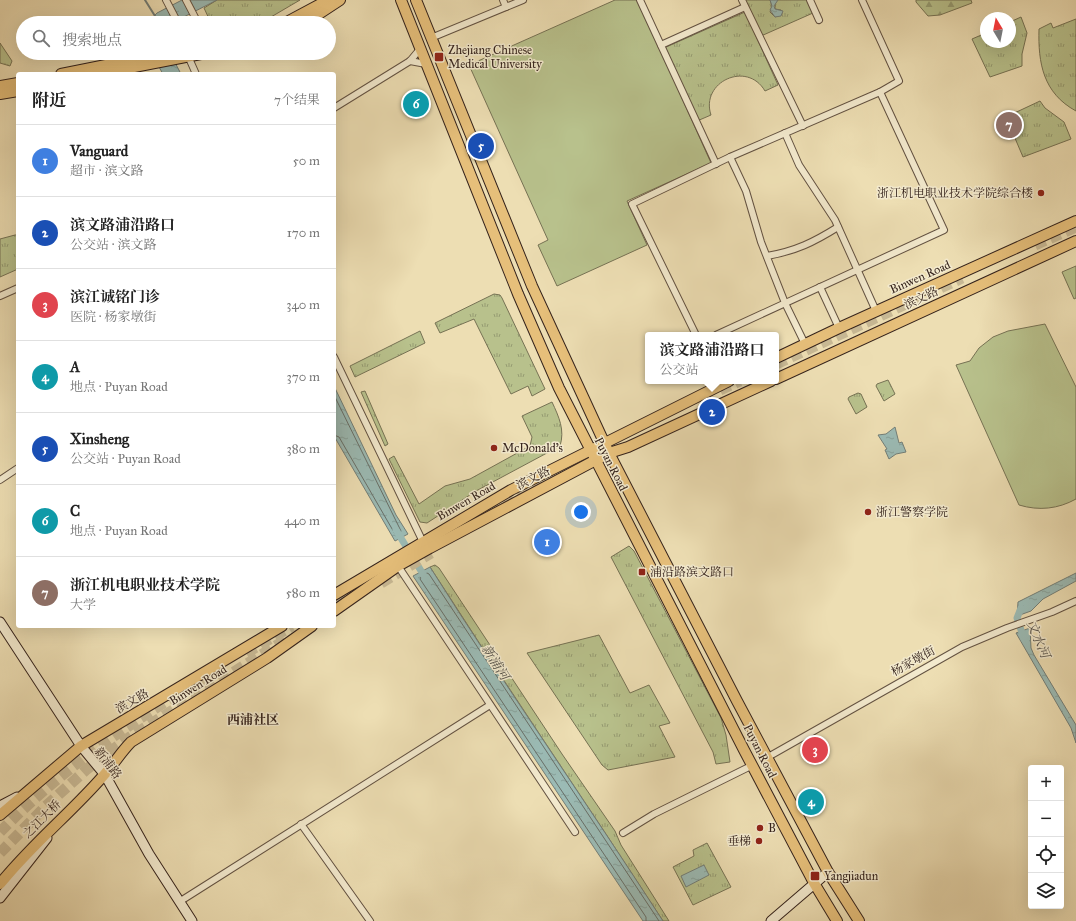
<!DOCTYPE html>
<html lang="zh">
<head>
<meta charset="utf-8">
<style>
	body { margin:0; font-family:"IM FELL Great Primer","Noto Serif SC",serif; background:#f2f2f2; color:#222 }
	.controls { position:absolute; right:12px; bottom:12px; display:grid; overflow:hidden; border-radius:4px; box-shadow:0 4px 16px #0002 }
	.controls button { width:36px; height:36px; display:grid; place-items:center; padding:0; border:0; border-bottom:1px solid #e0e0e0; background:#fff; color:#222; font:20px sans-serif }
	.compass { position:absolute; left:980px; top:12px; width:36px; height:36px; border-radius:50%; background:#fff; box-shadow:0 4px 16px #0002; rotate:350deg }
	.you { position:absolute; left:581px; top:512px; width:14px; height:14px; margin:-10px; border:3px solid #fff; border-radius:50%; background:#1a73e8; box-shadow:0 0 0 6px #1a73e833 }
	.badge { display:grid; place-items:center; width:26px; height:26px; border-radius:50%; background:#db2777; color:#fff; font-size:13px; font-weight:700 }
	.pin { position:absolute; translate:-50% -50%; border:2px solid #fff; box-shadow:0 1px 4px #0006 }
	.popup { position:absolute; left:645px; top:332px; width:134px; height:52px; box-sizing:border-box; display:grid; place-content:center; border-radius:4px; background:#fff; filter:drop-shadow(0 1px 3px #0005); font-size:13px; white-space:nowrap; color:#767676 }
	.popup b { font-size:15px; color:#222 }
	.popup::after { content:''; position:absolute; left:50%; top:100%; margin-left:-8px; border:8px solid transparent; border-top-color:#fff }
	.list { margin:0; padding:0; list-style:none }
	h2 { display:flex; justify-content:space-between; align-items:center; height:52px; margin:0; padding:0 16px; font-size:17px }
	h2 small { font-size:13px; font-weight:400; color:#767676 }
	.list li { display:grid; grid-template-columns:26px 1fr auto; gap:12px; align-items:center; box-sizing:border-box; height:72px; padding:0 16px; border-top:1px solid #e0e0e0 }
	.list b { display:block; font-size:15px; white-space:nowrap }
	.list p { margin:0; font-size:13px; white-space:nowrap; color:#767676 }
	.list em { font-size:13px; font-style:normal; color:#767676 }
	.icon { flex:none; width:22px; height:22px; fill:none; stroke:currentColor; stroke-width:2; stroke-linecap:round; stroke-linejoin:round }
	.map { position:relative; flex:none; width:1076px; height:921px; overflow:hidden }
	.search { position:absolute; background:#fff; box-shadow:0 4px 16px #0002; left:16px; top:16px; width:320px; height:44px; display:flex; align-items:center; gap:10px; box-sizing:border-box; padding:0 14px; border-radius:22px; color:#767676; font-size:15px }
	.panel { position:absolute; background:#fff; box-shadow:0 4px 16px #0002; left:16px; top:72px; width:320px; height:556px; border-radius:4px }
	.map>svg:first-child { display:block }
	.grass { fill:url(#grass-tufts); stroke:#767254 }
	.forest { fill:url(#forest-firs); stroke:#767254 }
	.green { fill:#b8c18c; stroke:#767254 }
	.water { fill:url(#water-ripples); stroke:#727e78 }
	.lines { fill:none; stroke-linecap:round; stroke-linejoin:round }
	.shore { stroke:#686f68; stroke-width:1 }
	.stream { stroke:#727e78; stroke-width:2 }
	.canal { stroke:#9bbbb5; stroke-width:7 }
	.highway-tunnel { stroke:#c8b995; stroke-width:11; stroke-dasharray:11 5.5; stroke-linecap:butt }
	.street-casing { stroke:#635242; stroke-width:8 }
	.secondary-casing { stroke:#35231c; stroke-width:11 }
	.primary-casing { stroke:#35231c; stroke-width:12 }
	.street { stroke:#f3eace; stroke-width:6 }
	.secondary { stroke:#f3eace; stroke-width:9 }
	.primary { stroke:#e6bf7a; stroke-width:10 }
	.poi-dot { fill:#8f2418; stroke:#f3eace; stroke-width:1.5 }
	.labels { text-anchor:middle; stroke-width:3; stroke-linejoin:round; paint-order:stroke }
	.poi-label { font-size:12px; fill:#35231c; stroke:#f3eace; text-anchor:start }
	.street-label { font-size:12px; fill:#35231c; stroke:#f3eace }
	.water-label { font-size:13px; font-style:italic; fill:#54514a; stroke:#f3eace }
	.neighbourhood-label { font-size:13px; font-weight:bold; fill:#35231c; stroke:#f3eace }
</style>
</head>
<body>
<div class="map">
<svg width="1076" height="921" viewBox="0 0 1076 921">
	<defs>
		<pattern id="grass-tufts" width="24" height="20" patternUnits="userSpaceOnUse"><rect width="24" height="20" fill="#b8c18c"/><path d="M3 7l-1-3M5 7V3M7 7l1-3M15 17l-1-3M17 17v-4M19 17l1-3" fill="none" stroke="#969c72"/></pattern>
		<pattern id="forest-firs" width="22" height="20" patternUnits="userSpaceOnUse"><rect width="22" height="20" fill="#b8c18c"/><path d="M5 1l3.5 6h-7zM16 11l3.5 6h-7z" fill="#969c72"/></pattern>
		<pattern id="water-ripples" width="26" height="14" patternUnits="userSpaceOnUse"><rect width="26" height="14" fill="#9bbbb5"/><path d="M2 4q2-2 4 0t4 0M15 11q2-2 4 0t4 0" fill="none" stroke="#86a09b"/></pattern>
	</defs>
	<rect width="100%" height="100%" fill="#eddeb3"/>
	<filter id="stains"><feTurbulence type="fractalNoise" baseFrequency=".005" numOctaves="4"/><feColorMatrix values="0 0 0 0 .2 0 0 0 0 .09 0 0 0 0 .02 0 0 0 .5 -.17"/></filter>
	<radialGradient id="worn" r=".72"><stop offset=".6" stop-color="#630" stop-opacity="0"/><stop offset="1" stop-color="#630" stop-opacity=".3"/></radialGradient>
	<!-- grass -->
	<g class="grass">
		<polygon points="217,0 300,0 271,17 240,23 211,23 204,8"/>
		<polygon points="744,0 770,0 772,6 770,12 775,17 782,14 781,10 775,9 775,3 778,0 808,0 813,13 761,36"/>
		<path d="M 745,12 L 778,85 L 765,91 C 747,60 700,82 711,115 L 697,121 L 664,48 Z"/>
		<polygon points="1021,17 1027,33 1022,54 1022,66 990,77 972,39 986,33 986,42 1010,42 1010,22"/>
		<path d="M 1076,19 L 1076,111 C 1043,93 1038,63 1039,29 L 1051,23 L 1053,28 Z"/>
		<polygon points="0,43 12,61 10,66 0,63"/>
		<polygon points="1040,101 1045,108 1064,122 1071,139 1023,157 1006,117"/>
		<polygon points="15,235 18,235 18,269 0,277 0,239"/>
		<polygon points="494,294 500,295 502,298 545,389 532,396 528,386 511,394 474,319 440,333 435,323"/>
		<polygon points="420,331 425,343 355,377 350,366"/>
		<polygon points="888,380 895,394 884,401 876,386 877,384"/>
		<polygon points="365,391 388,444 385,446 361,392"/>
		<polygon points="858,393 861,394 867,407 856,414 848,399 849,397"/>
		<path d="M 552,402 C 559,417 565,430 560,446 L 476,491 L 427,523 L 420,522 L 389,459 L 394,456 L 419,504 L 445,486 L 470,479 L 530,446 L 532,437 L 522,416 Z"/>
		<polygon points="629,546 634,551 721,718 726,735 730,762 716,764 713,752 611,557"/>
		<path d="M 435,565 L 439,568 L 562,754 L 615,831 L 621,845 L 669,921 L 663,921 C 586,802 506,686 430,567 Z"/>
		<polygon points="599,635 630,693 649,685 670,723 659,726 675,757 608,770 602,765 527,653"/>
		<polygon points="707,843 731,887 693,905 673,867 694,856 693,850"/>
	</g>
	<!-- forest -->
	<polygon class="forest" points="916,0 971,0 972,3 940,15 928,16 916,2"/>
	<!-- green -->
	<g class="green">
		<polygon points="615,0 638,0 711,163 627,201 647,245 557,286 538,245 548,240 469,65"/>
		<polygon points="1076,266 1076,298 1074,299 1062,272"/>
		<path d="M 1045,324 L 1076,387 L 1076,499 C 1058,509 1039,511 1019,505 L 956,365 L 970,361 L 979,348 L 993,337 L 1008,331 Z"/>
	</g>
	<!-- water -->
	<g class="water">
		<polygon points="182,0 217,0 172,23 147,23 157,13"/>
		<polygon points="770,0 778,0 774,6 775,9 783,11 781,16 775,17 770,10 772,6"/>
		<polygon points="151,53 170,53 181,74 163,74"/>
		<polygon points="334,386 396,515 408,534 395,541 334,436"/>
		<polygon points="895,427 899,443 902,442 906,452 896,454 889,459 885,450 887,449 878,435 886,434"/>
		<path d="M 430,567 C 505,686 586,802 663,921 L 643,921 L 413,576 Z"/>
		<polygon points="1076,573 1076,581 1043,599 1031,611 1017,616 1018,602"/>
		<polygon points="1030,628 1031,648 1034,655 1076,725 1076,743 1071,728 1016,633"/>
		<polygon points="704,865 709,875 686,887 681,876"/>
	</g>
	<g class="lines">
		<!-- shore -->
		<g class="shore">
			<polyline points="334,395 401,531 400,533 395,534 339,437 334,435"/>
			<polyline points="646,921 646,917 420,579 421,577 427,573 429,574 659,921"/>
		</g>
		<!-- stream -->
		<polyline class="stream" points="145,0 155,16"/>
		<!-- canal -->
		<g class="canal">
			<polyline points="396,530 426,579"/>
			<polyline points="1021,608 1017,618 1024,639"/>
		</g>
		<!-- highway-tunnel -->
		<g class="highway-tunnel">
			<polyline points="1035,245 1076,227"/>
			<polyline points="776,364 962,278"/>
			<polyline points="720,390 740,381"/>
			<polyline points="460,527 540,480"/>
			<polyline points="381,583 431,553"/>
			<polyline points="334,601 377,576"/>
			<polyline points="246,653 292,626"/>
			<path d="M 0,832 C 67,763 142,715 224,666"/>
			<polyline points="0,853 46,806 87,769 130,737 285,640"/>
		</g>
		<!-- street casing -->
		<g class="street-casing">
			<g id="street">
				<polyline points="166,0 178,23"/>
				<polyline points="186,0 198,23"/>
				<polyline points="503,0 506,7"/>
				<polyline points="640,0 716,164"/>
				<polyline points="742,0 803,126"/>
				<polyline points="810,0 819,20"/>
				<polyline points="862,0 899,81 880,92"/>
				<polyline points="431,38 523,0"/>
				<polyline points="661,45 745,7"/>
				<polyline points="188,56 196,74"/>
				<polyline points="410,61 426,64"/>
				<polyline points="334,108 410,61 420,49"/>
				<polyline points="785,133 799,165 835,220 876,311"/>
				<polyline points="730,157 746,191 761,242 785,303 805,344"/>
				<path d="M 767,256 C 796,251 814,242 838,227"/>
				<polyline points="820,287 839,328"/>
				<polyline points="0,296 18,288"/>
				<polyline points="696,335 632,204 730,157 880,92 944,230 716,335"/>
				<polyline points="334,357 423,542"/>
				<polyline points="0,480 18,468"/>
				<polyline points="398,566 575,832"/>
				<polyline points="768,757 962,647 1007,628 1052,612 1076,601"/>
				<polyline points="301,824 370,921"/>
				<polyline points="623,833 654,814 753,765"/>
				<polyline points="179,902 490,705"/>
			</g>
		</g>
		<!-- secondary casing -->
		<g class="secondary-casing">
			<g id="secondary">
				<polyline points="0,622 81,746 105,775 149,854 192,921"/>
				<polyline points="0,806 17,797"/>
				<polyline points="0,898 47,838"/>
				<polyline points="771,921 828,872"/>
			</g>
		</g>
		<!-- primary casing -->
		<g class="primary-casing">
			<g id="primary">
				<polyline points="401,0 518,294 559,388 744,750 814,883 837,921"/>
				<polyline points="416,0 532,286 609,453 737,701 828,872 859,921"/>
				<polyline points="285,23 328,0"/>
				<polyline points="305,23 340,0"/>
				<polyline points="61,74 166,53"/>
				<polyline points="98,74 206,53"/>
				<polyline points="0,86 18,83"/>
				<polyline points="0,94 18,91"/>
				<polyline points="776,358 839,328 1076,221"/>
				<polyline points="776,379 1076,241"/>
				<polyline points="334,595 511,490 729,381"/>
				<polyline points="334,611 398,566 430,548 609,453 628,447 771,381"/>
				<polyline points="0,815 81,746 282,626"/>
				<path d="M 0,884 C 32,844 71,813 104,775 C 114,764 121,752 131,742 L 267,658 L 312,626"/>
			</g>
		</g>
		<!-- street -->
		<use href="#street" class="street"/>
		<!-- secondary -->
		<use href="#secondary" class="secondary"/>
		<!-- primary -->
		<use href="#primary" class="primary"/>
	</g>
	<!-- markers -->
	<g class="poi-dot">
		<rect x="434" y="52" width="10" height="10" rx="2"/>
		<circle cx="1041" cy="193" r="4"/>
		<circle cx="494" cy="448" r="4"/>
		<circle cx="868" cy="512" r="4"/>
		<rect x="638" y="568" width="8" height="8" rx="2"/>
		<circle cx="760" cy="828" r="4"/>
		<circle cx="759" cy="841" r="4"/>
		<rect x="810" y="871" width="10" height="10" rx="2"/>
	</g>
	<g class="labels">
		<!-- poi labels -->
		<g class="poi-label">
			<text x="448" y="54">Zhejiang Chinese<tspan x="448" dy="14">Medical University</tspan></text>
			<text x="1033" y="197" text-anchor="end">浙江机电职业技术学院综合楼</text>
			<text x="502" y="452">McDonald's</text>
			<text x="876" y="516">浙江警察学院</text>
			<text x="650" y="576">浦沿路滨文路口</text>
			<text x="768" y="832">B</text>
			<text x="751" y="845" text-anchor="end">垂梯</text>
			<text x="824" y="880">Yangjiadun</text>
		</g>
		<!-- street labels -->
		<g class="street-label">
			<text transform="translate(920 277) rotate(-24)" y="4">Binwen Road</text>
			<text transform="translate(921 298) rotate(-25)" y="4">滨文路</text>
			<text transform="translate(611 464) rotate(63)" y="4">Puyan Road</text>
			<text transform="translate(533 478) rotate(-27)" y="4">滨文路</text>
			<text transform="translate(466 501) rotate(-30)" y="4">Binwen Road</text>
			<text transform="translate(913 661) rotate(-29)" y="4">杨家墩街</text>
			<text transform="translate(198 685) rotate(-32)" y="4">Binwen Road</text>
			<text transform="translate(132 701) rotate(-30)" y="4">滨文路</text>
			<text transform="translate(760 751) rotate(63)" y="4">Puyan Road</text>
			<text transform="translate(108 763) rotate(53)" y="4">新浦路</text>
			<text transform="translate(42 819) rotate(-45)" y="4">之江大桥</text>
		</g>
		<!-- water labels -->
		<g class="water-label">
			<text transform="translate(1039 639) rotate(67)" y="5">文水河</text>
			<text transform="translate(496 662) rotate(57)" y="5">新浦河</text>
		</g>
		<!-- neighbourhood labels -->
		<g class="neighbourhood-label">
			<text x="253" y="724">西浦社区</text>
		</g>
	</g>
	<rect width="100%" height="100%" filter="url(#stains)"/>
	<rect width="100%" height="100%" fill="url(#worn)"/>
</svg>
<div class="controls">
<button>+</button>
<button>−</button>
<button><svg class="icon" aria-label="locate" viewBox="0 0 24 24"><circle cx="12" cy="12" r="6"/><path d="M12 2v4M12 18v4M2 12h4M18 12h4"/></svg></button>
<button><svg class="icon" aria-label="layers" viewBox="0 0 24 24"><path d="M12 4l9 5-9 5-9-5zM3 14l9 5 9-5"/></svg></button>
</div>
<svg class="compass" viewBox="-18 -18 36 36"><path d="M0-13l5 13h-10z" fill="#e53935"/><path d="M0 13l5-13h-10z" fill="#767676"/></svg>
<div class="you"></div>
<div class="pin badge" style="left:547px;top:542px;background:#3f7fe0">1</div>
<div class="pin badge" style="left:712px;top:412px;background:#1a4fb4">2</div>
<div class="popup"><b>滨文路浦沿路口</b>公交站</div>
<div class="pin badge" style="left:815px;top:750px;background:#e0444e">3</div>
<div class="pin badge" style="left:811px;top:802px;background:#0f9aa8">4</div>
<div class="pin badge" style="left:481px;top:146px;background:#1a4fb4">5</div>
<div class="pin badge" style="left:416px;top:104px;background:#0f9aa8">6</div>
<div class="pin badge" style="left:1009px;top:125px;background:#8d6e63">7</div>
<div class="search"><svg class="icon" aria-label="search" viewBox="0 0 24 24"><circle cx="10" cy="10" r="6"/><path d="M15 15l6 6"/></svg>搜索地点</div>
<section class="panel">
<h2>附近<small>7个结果</small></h2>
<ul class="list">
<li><span class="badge" style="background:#3f7fe0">1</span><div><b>Vanguard</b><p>超市 · 滨文路</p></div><em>50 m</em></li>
<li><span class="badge" style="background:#1a4fb4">2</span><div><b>滨文路浦沿路口</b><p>公交站 · 滨文路</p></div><em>170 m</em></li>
<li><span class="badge" style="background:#e0444e">3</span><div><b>滨江诚铭门诊</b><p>医院 · 杨家墩街</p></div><em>340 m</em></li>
<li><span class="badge" style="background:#0f9aa8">4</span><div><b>A</b><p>地点 · Puyan Road</p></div><em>370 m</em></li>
<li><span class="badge" style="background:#1a4fb4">5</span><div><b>Xinsheng</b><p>公交站 · Puyan Road</p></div><em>380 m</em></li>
<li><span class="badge" style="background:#0f9aa8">6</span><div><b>C</b><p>地点 · Puyan Road</p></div><em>440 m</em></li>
<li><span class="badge" style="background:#8d6e63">7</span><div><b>浙江机电职业技术学院</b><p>大学</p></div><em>580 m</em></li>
</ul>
</section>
</div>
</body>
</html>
